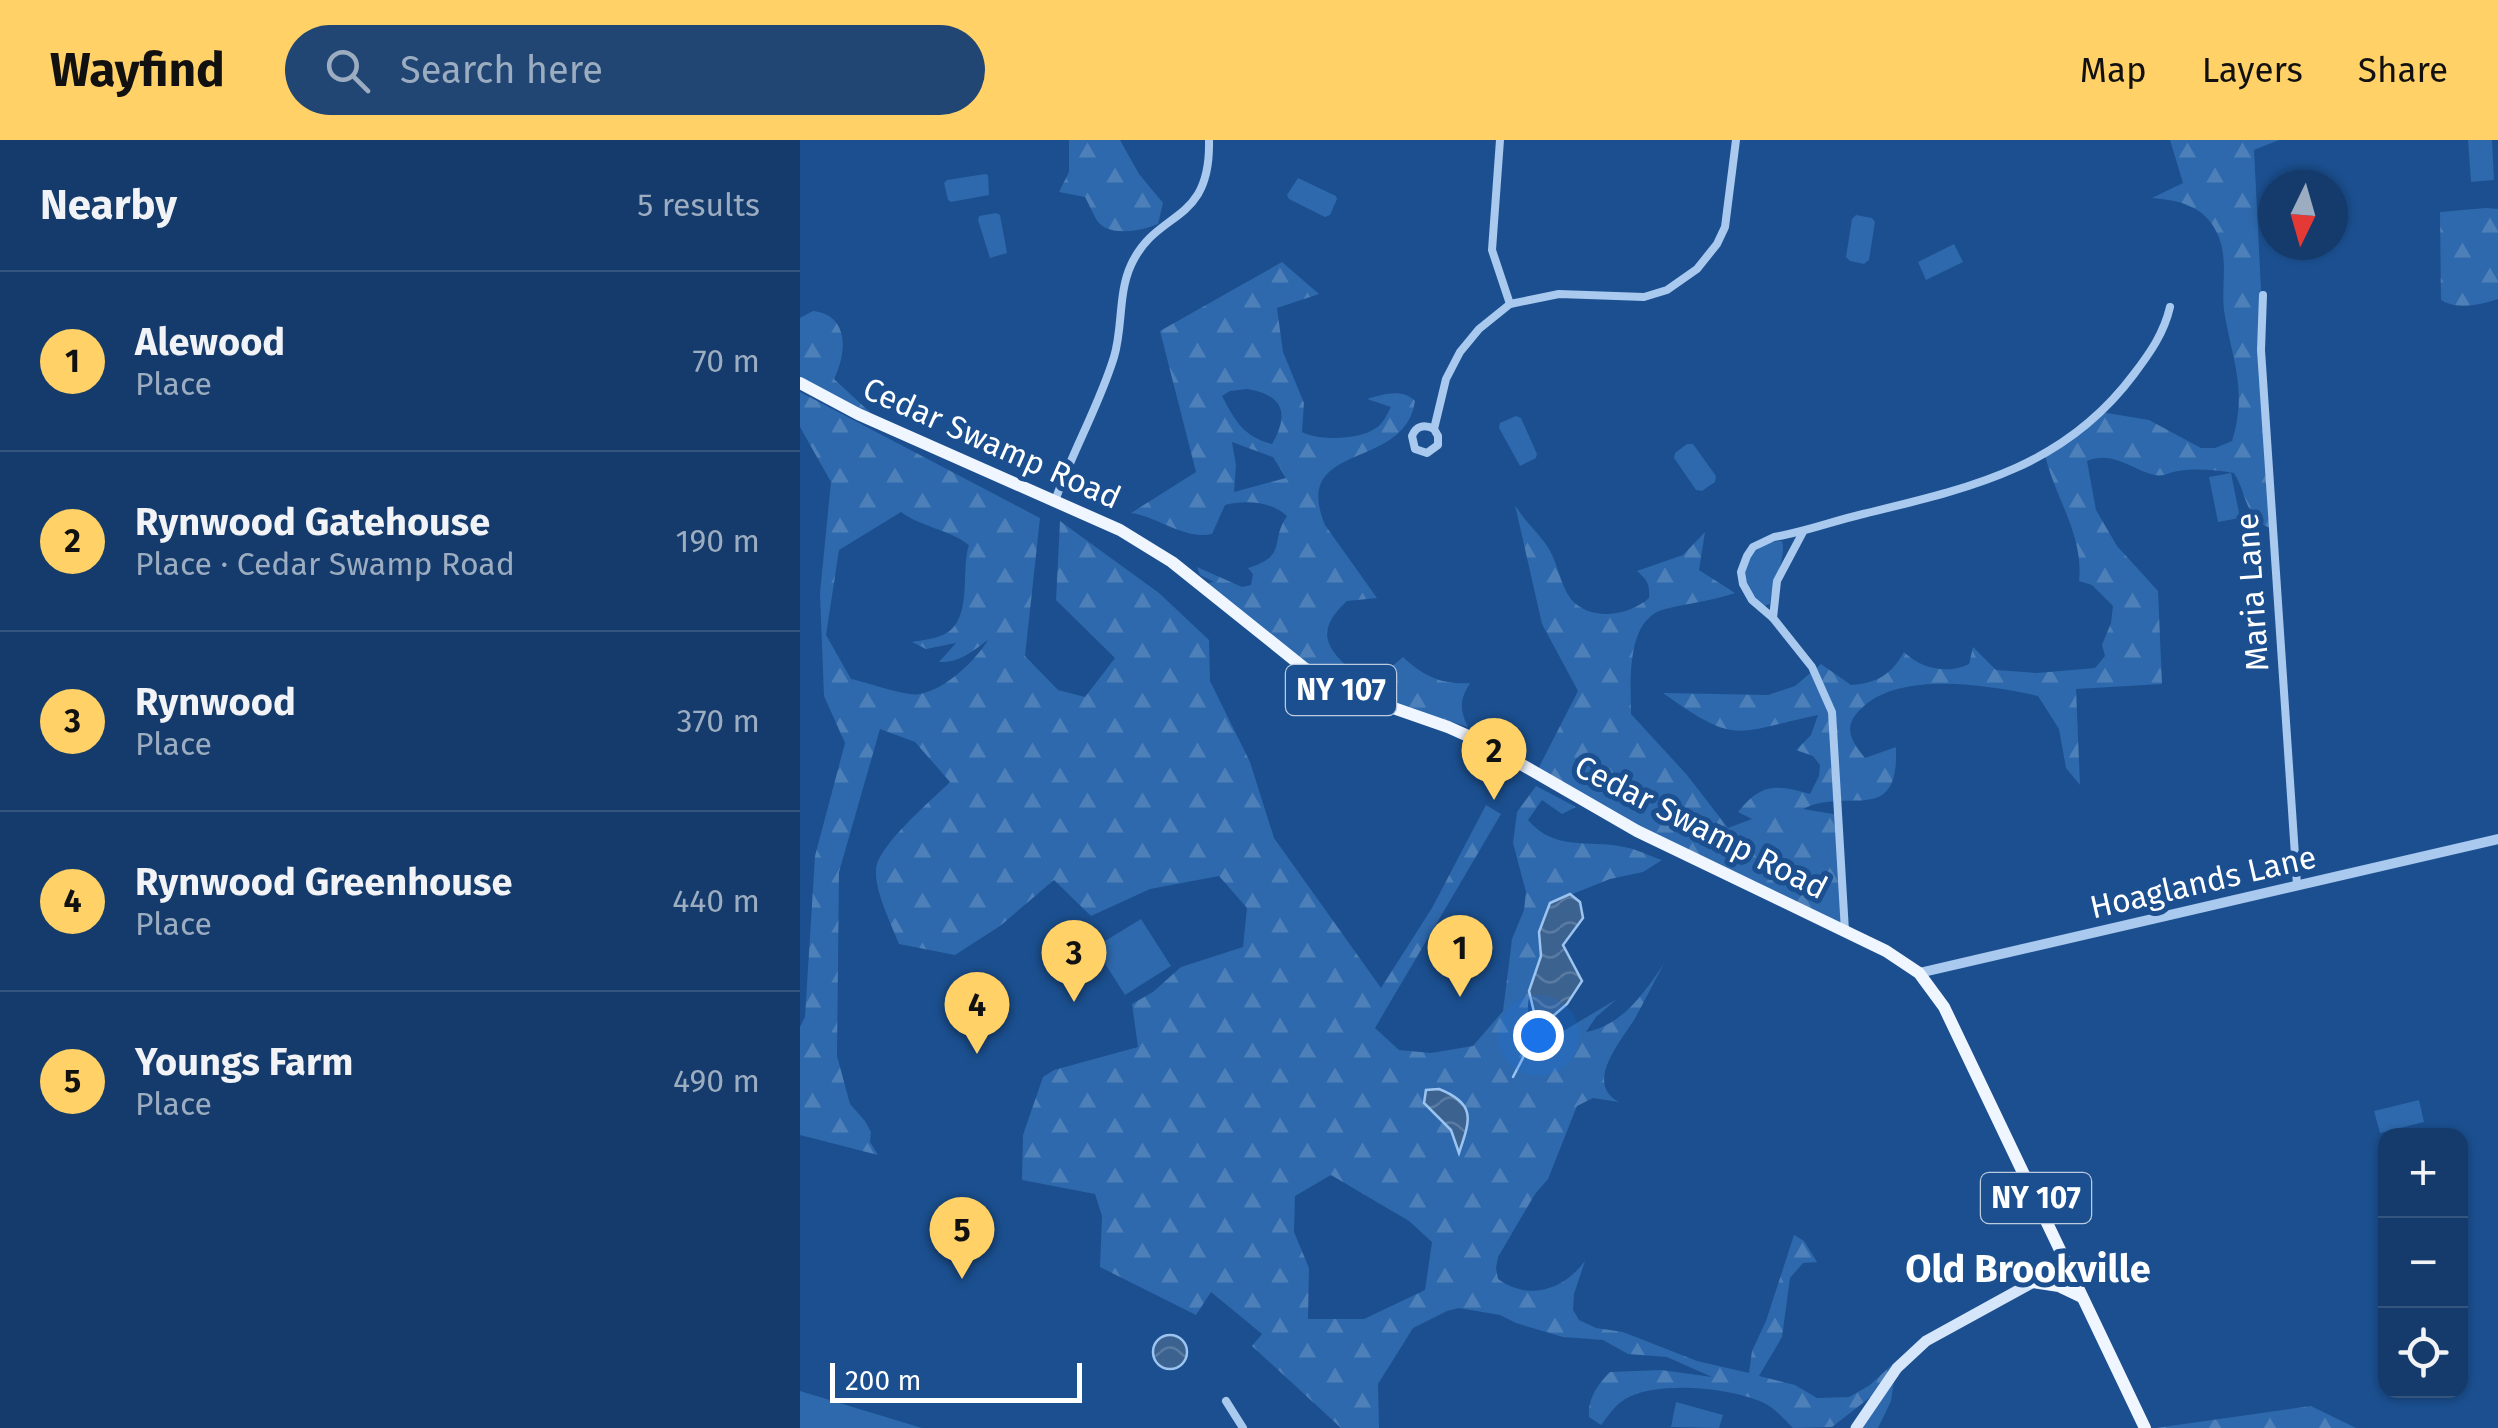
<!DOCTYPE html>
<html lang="en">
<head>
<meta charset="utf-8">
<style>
	body { margin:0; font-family:"Fira Sans",sans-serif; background:#214673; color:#f1f3f6 }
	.controls { position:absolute; right:30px; bottom:30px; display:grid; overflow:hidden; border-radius:20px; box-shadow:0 2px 8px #0004 }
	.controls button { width:90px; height:90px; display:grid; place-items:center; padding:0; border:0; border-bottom:2px solid #33557e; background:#143b6b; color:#f1f3f6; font:50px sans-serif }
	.compass { position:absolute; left:1458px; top:30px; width:90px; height:90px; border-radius:50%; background:#143b6b; box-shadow:0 2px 8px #0004; rotate:185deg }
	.scale { position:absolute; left:30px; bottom:25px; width:252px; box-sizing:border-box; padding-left:10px; border:5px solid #fff; border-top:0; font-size:28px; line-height:35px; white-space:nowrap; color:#fff; -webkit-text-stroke:8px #1b4f8f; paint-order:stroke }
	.you { position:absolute; left:738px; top:895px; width:35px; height:35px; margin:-25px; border:8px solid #fff; border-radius:50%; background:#1a73e8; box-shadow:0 0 0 15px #1a73e833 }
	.badge { display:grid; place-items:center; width:65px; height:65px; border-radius:50%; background:#ffd166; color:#111; font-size:32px; font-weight:700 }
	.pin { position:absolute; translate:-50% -82px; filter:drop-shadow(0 2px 5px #0008) }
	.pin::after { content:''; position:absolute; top:52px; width:35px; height:30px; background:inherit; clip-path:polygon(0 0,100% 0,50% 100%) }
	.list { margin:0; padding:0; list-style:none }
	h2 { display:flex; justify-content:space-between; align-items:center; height:130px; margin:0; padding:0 40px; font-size:42px }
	h2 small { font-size:32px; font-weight:400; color:#9dadc1 }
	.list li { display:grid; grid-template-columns:65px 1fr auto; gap:30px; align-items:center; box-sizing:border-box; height:180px; padding:0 40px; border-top:2px solid #33557e }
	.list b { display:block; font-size:38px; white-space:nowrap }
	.list p { margin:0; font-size:32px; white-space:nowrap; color:#9dadc1 }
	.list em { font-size:32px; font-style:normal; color:#9dadc1 }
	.icon { flex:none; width:55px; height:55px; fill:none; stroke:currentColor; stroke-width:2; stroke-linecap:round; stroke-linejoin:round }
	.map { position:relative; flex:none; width:1698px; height:1288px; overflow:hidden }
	header { display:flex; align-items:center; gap:60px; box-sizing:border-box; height:140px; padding:0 50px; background:#ffd166; color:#111 }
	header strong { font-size:48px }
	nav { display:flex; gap:55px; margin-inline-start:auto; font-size:35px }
	.search { width:700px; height:90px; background:#214673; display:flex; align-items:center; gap:25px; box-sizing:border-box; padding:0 35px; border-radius:55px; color:#9dadc1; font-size:38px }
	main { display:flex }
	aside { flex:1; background:#143b6b }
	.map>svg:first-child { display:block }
	.green { fill:#2e69ad }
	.forest { fill:url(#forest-firs); fill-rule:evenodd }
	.water { fill:url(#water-waves); stroke:#9cc4f0; stroke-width:2.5 }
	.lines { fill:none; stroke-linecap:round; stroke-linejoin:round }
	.stream { stroke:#9cc4f0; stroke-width:2.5 }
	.minor { stroke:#a9c9ee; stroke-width:8 }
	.tertiary { stroke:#a9c9ee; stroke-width:10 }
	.secondary { stroke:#d6e6fa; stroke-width:11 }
	.primary { stroke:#f0f6ff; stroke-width:12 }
	.labels { text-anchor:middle; stroke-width:10; stroke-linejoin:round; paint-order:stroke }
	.shield { fill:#1b4f8f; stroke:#bbcadd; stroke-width:2.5 }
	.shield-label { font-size:30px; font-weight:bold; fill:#fff }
	.street-label { font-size:32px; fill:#fff; stroke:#1b4f8f }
	.quarter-label { font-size:38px; font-weight:bold; fill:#fff; stroke:#1b4f8f }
</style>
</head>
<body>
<header>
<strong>Wayfind</strong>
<div class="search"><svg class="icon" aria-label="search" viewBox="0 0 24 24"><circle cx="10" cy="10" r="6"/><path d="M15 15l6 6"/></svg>Search here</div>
<nav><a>Map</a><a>Layers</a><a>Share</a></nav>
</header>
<main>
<aside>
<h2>Nearby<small>5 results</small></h2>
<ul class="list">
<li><span class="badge">1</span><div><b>Alewood</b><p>Place</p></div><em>70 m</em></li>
<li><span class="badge">2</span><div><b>Rynwood Gatehouse</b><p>Place · Cedar Swamp Road</p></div><em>190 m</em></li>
<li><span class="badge">3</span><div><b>Rynwood</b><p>Place</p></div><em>370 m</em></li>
<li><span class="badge">4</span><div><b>Rynwood Greenhouse</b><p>Place</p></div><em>440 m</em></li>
<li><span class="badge">5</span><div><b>Youngs Farm</b><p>Place</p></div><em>490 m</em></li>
</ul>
</aside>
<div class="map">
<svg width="1698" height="1288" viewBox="0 0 1698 1288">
	<defs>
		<pattern id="forest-firs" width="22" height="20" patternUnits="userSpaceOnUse" patternTransform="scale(2.5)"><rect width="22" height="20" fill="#2e69ad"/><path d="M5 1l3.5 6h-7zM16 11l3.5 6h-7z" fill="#4d80b9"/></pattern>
		<pattern id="water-waves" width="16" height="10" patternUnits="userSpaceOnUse" patternTransform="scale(2.5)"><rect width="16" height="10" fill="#3c6290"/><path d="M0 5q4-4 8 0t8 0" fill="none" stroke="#597aa1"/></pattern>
	</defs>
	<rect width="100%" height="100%" fill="#1b4f8f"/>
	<!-- green -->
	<g class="green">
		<polygon points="1668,0 1692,0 1694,40 1671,42"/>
		<polygon points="185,34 188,35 189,55 151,62 148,60 144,43 147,40"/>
		<polygon points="498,38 536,56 537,59 530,75 525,77 489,59 487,55"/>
		<polygon points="196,73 200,75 207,113 190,118 178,80 179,76"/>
		<polygon points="1056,75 1072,78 1075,82 1069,120 1064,124 1050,121 1046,117 1052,79"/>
		<polygon points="1154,104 1163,122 1126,140 1118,122"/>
		<polygon points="716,276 721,278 737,314 736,318 720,326 699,288 700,283"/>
		<polygon points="887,304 893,304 916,336 915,342 902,351 896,350 874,318 875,313"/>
		<polygon points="1431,333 1440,378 1418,382 1409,337"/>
		<path d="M 982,401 C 987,418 972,443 970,464 L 964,466 C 930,447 944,402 982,401 Z"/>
		<polygon points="341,779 371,826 325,855 302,819 294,824 287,812"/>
		<polygon points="1619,960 1624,982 1580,993 1574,971"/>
		<polygon points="0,1251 122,1288 0,1288"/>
		<polygon points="876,1262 923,1275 919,1288 871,1287"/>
	</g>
	<!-- forest -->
	<g class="forest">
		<path d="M 269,0 L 320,0 L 339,34 L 363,63 L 358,84 C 341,91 307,98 296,79 C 292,72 289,64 285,57 L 259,52 L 269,32 Z"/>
		<path d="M 1370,0 L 1479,0 L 1454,10 L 1473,389 C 1444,380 1448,355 1434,333 C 1415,330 1398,328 1378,331 C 1370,332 1364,337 1355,335 C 1332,330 1313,310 1287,321 L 1296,370 L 1317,406 L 1358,451 L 1362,544 L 1276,549 L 1280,645 L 1266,628 L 1259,589 L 1238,556 C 1190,545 1103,531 1064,566 C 1042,585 1049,598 1065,618 L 1096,607 C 1099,688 1049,646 1003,669 L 1039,675 L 1045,791 L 736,633 L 778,551 L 742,484 L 715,365 C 724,381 739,393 749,409 C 758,424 760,445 771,459 C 790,482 829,476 849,458 C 850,444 847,440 837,431 L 883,415 L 905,392 L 899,430 L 935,453 C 912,461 889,463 865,469 C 825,479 831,543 831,574 L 887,635 L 928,688 L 952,679 L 938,672 C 961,643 976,644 1010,654 L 1019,636 L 1020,625 L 1013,616 L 996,610 L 1011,595 L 1018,575 C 936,592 938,607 863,553 L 968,555 L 995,546 L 1021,524 L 1051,545 C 1077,543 1091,535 1104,512 C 1120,528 1147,535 1169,524 L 1173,507 L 1196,530 L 1237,533 L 1295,528 L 1305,516 L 1302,505 L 1311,483 L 1313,466 L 1292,445 L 1279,441 C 1284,395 1255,358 1245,315 L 1301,272 L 1349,280 L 1401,308 L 1415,308 L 1432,301 C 1448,250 1432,220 1424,170 C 1421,144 1429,118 1417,93 C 1405,66 1378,60 1352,58 L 1383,43 Z"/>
		<path d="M 1686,68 L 1698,69 L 1698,159 C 1680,165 1657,170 1641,160 L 1640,72 Z"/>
		<path d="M 482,122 L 519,154 L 477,168 L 483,212 L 504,263 L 502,292 C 519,301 560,300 576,288 C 583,284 587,274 591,267 L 567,259 C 583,254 603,248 615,261 C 605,332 490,300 525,385 L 577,458 L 547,461 C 518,488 522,505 551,530 L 583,534 L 603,517 C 623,536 642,545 670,543 C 660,559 659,569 668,587 L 546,548 L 510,527 L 428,464 L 408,443 L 414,442 L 400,435 L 397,427 L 442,447 L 451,445 L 453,434 L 448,428 C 489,415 469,402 487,376 C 471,361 445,360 425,365 L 412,394 C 384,400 359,377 331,373 L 396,332 L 360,191 ZM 447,249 C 483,255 490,273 472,304 C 444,297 435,281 422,256 L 430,251 ZM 432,302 L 473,317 L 486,338 L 434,352 L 436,325 Z"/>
		<path d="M 13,171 C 50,175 47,214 34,239 L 86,287 L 0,243 L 0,178 Z"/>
		<path d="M 0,252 L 240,378 L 225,516 L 258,550 L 285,557 L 315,518 L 256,460 L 260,381 L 359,453 L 409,500 L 410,541 L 450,622 L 474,698 L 581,848 L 632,768 L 686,665 L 701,674 L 575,888 L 599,910 L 631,913 L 673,906 L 703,871 L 712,799 L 724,770 L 726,752 L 713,703 L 717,672 L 736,646 L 776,667 L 762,674 L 742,660 L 728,680 C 755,712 788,699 824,707 C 837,709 849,716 862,720 L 843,732 L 810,739 L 750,763 C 747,773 741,784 740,793 C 739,801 742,809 741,817 C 736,847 713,872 743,897 L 755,896 L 817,859 L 796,877 L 786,892 C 823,885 845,852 865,822 C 854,841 845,861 834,880 C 820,902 784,944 819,962 L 793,958 L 777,966 L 748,1039 L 735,1054 L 698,1117 L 696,1128 L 698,1139 C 730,1162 764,1149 785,1121 L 774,1154 L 773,1170 L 779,1180 L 796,1188 L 823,1192 L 897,1221 L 949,1233 L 952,1211 L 966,1181 L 994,1095 L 1004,1101 L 1017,1122 L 1003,1123 L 990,1138 L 982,1197 L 959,1236 L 995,1245 L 1017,1258 L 1049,1257 L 1070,1245 L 1097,1220 L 1091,1261 L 1078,1288 L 1063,1288 L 1073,1255 L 1032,1287 L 993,1288 C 984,1279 974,1267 962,1262 C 930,1248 861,1241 829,1257 C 816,1263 809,1275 801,1285 L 789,1277 C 787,1259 798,1244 810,1232 L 861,1230 L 912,1237 L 867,1217 L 828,1214 L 803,1200 L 763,1197 L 716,1183 L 700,1175 L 659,1168 L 647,1171 L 613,1188 L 578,1244 L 579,1288 L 541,1288 L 452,1206 L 462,1194 L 411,1152 L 396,1175 L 300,1127 L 302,1076 L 295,1054 L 222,1040 L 223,995 L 243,937 L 254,930 L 338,907 L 332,864 L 353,852 L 381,827 L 443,807 L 447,768 L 419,736 L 350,749 L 291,776 L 254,740 L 200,786 L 155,815 L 99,804 C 91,783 75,753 76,730 C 77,706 132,660 150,642 L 115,602 L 80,589 L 39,732 L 37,916 L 50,964 L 65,981 L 71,992 L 70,1002 L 78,1015 L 0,995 L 0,887 L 5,877 L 15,716 L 45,603 L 24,556 L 20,453 L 31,342 L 0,287 ZM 101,372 C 121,387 148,389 169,405 C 160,431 174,481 143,495 C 134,499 122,500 112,502 L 126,509 L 156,503 L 139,522 C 161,523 172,511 188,500 C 175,521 146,549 120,554 C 106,557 67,542 51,539 L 26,495 L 39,410 ZM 531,1035 L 609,1081 L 632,1102 L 625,1150 L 564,1179 L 508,1179 L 509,1128 L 494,1092 L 495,1056 Z"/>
		<polygon points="1511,1266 1556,1288 1356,1288"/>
	</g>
	<!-- water -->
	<g class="water">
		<polygon points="770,754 780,762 783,778 763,805 782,841 767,864 738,889 729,851 741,816 739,792 750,763"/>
		<path d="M 639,949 C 677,964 670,980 659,1013 L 651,990 L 624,963 L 626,950 Z"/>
		<circle cx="370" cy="1212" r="17"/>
	</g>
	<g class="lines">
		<!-- stream -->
		<polyline class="stream" points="713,937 738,889"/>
		<!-- minor -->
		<g class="minor">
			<polyline points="700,0 692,110 710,164"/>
			<polyline points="1463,155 1461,210 1497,745"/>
			<path d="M 634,289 C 624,284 616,286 612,296 L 615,309 L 627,313 L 638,305 L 638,296 L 634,289 L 646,239 L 660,212 L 679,189 L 710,164 L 759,154 L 844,157 L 867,150 L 897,129 L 917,104 L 925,87 L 936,0"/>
			<path d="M 255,361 C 272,312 299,266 314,217 C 323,187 318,153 331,125 C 357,68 411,86 409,0"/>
			<polyline points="973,478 977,441 1003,392"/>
			<path d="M 1045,791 L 1032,572 L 1012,527 L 973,478 L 952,460 L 943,444 L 941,432 L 947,416 L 953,407 L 974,397 C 1005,392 1033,381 1063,374 C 1170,348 1264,328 1334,234 C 1350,213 1364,193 1370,167"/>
			<polyline points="426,1261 443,1288"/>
		</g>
		<!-- tertiary -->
		<polyline class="tertiary" points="1119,833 1698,699"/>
		<!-- secondary -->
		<polyline class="secondary" points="1056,1288 1097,1228 1126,1201 1266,1124"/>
		<!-- primary -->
		<g class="primary">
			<polyline points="0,243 58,274 320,390 372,422 503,527 536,548 648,587 686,604 837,691 1086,811 1119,833 1144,867 1345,1288"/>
			<polyline points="1232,1142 1259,1146 1282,1157"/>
		</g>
	</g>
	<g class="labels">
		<!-- shield labels -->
		<g class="shield">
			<rect x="486" y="525" width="110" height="50" rx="8"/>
			<rect x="1181" y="1033" width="110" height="50" rx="8"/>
		</g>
		<g class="shield-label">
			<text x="541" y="560">NY 107</text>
			<text x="1236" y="1068">NY 107</text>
		</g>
		<!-- street labels -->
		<g class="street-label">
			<text transform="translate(192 303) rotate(24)" y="11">Cedar Swamp Road</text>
			<text transform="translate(1452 452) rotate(-94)" y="11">Maria Lane</text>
			<text transform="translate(901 687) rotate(27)" y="11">Cedar Swamp Road</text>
			<text transform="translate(1403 742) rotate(-13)" y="11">Hoaglands Lane</text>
		</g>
		<!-- quarter labels -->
		<g class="quarter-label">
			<text x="1228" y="1142">Old Brookville</text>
		</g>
	</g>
</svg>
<div class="controls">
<button>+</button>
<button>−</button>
<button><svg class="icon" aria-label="locate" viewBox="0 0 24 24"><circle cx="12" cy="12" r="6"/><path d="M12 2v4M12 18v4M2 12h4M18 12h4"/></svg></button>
</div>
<svg class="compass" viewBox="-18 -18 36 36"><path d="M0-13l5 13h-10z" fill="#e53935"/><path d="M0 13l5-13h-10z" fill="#9dadc1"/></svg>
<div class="scale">200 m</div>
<div class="you"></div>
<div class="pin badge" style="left:660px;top:857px">1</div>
<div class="pin badge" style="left:694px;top:660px">2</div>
<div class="pin badge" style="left:274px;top:862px">3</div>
<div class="pin badge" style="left:177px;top:914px">4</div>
<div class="pin badge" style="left:162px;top:1139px">5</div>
</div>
</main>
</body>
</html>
